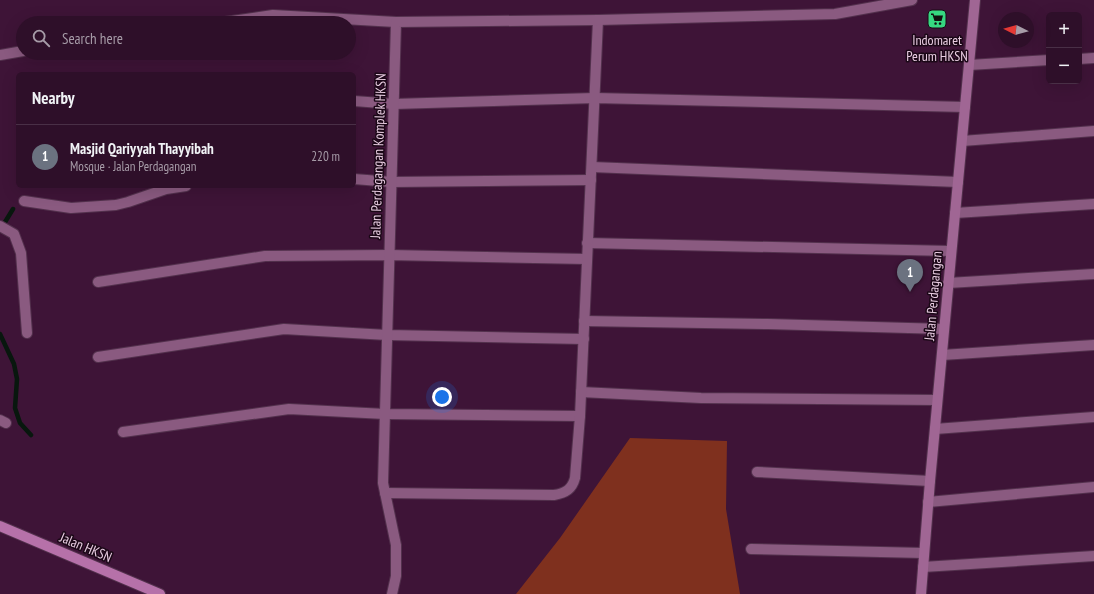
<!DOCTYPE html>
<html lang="en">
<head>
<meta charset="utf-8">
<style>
	body { margin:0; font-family:"PT Sans Narrow",sans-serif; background:#3a1d35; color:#f1f3f6 }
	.controls { position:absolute; right:12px; top:12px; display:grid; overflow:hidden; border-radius:6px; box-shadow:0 4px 16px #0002 }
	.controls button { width:36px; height:36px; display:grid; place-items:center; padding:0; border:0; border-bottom:1px solid #492f46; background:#2e0f29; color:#f1f3f6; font:20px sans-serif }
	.compass { position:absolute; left:998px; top:12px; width:36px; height:36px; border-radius:50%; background:#2e0f29; box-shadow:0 4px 16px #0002; rotate:276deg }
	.you { position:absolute; left:442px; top:397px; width:14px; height:14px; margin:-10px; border:3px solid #fff; border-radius:50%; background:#1a73e8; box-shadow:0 0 0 6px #1a73e833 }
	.badge { display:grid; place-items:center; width:26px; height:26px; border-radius:50%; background:#36d881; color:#fff; font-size:13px; font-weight:700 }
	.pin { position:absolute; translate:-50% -33px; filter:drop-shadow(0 1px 2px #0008) }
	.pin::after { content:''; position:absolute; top:21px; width:14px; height:12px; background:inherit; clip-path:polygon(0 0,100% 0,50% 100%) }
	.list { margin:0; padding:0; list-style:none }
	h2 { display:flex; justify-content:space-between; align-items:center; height:52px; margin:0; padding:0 16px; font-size:17px }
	h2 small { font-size:13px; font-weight:400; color:#a79ca8 }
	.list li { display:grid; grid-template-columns:26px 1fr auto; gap:12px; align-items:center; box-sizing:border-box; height:64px; padding:0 16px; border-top:1px solid #492f46 }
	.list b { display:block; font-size:15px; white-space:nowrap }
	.list p { margin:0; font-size:13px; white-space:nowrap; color:#a79ca8 }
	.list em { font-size:13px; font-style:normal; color:#a79ca8 }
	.icon { flex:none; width:22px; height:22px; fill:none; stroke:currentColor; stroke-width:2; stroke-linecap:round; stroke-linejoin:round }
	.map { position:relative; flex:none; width:1094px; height:594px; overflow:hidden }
	.search { position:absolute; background:#2e0f29; box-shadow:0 4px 16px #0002; left:16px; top:16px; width:340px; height:44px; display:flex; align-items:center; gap:10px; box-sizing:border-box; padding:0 14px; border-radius:22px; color:#a79ca8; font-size:15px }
	.panel { position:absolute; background:#2e0f29; box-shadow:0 4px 16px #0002; left:16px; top:72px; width:340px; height:116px; border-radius:6px }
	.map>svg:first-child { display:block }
	.green { fill:#7f301e }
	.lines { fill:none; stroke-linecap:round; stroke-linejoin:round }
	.stream { stroke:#08170e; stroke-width:4.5 }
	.street-casing { stroke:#53314d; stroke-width:12 }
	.secondary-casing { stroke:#53314d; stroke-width:12 }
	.primary-casing { stroke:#53314d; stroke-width:12 }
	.street { stroke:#8a5a80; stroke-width:10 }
	.secondary { stroke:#a06694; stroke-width:10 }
	.primary { stroke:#b671a9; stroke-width:10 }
	.labels { text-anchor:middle; stroke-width:3; stroke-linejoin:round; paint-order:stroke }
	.poi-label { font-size:14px; fill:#e9cde2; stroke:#1b0817 }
	.street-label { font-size:14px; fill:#e9cde2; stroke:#1b0817 }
</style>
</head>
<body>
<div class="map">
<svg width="1094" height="594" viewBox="0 0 1094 594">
	<rect width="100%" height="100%" fill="#3e1437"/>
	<!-- green -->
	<polygon class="green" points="630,438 727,441 726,509 740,594 516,594 560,538"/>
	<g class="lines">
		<!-- stream -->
		<g class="stream">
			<polyline points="2,227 13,209"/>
			<polyline points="0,334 14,364 17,379 15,408 20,423 31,435"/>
		</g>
		<!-- street casing -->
		<g class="street-casing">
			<g id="street">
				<polyline points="218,23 273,15 396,22"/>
				<polyline points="0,55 23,51"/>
				<polyline points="1079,59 1094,58"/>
				<polyline points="969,65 1049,60"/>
				<polyline points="354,101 394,104 595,98 965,107"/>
				<polyline points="962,141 1094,131"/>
				<polyline points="592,167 958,182"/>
				<polyline points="354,179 392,182 591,180"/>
				<polyline points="24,201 71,208 116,205 128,202 166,189 186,186"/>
				<polyline points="955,213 1094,204"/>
				<polyline points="0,226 14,234 21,253 27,333"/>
				<polyline points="587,243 951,251"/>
				<polyline points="98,282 265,256 389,255 587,259"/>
				<polyline points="948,283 1094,274"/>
				<polyline points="584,321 768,324 944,329"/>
				<polyline points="942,355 1094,345"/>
				<polyline points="98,357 284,329 387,335 584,339"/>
				<polyline points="581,392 701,398 937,400"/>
				<polyline points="0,420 6,423"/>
				<polyline points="935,429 1094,417"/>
				<polyline points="123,432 289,409 385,414 580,416"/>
				<polyline points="757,472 930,481"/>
				<path d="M 385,493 L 554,495 C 566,493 572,489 575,478 L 580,416 L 598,20"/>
				<polyline points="928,502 1094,487"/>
				<polyline points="751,549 924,553"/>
				<polyline points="923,567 1094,556"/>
				<polyline points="392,594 396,576 396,545 383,483 396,22 598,20 835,14 912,0"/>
			</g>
		</g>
		<!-- secondary casing -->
		<g class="secondary-casing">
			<polyline id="secondary" points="921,594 930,481 975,0"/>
		</g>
		<!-- primary casing -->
		<g class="primary-casing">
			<polyline id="primary" points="0,526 160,594"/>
		</g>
		<!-- street -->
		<use href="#street" class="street"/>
		<!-- secondary -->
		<use href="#secondary" class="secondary"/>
		<!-- primary -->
		<use href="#primary" class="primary"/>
	</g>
	<!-- icons -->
	<defs>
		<g id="supermarket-square" transform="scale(1)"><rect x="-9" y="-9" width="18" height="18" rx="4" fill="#36d881" stroke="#1b0817"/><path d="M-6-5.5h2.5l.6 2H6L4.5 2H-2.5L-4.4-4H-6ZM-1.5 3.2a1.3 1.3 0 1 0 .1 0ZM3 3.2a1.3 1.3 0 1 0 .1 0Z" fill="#111"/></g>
	</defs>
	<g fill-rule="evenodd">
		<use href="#supermarket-square" x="937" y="19"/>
	</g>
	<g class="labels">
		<!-- poi labels -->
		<g class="poi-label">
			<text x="937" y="45">Indomaret<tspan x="937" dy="16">Perum HKSN</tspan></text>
		</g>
		<!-- street labels -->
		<g class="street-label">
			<text transform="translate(378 156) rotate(-88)" y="5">Jalan Perdagangan Komplek HKSN</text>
			<text transform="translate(933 296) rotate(-85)" y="5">Jalan Perdagangan</text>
			<text transform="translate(86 547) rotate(23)" y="5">Jalan HKSN</text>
		</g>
	</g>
</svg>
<div class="controls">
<button>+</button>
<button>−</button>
</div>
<svg class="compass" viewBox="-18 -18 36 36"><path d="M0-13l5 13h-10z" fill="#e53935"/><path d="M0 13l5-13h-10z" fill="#a79ca8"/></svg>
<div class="you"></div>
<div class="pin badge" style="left:910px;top:292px;background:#6b7280">1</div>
<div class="search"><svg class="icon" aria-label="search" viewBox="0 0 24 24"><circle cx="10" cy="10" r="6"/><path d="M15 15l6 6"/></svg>Search here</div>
<section class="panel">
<h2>Nearby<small></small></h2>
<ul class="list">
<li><span class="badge" style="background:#6b7280">1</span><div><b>Masjid Qariyyah Thayyibah</b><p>Mosque · Jalan Perdagangan</p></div><em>220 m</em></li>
</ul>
</section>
</div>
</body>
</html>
